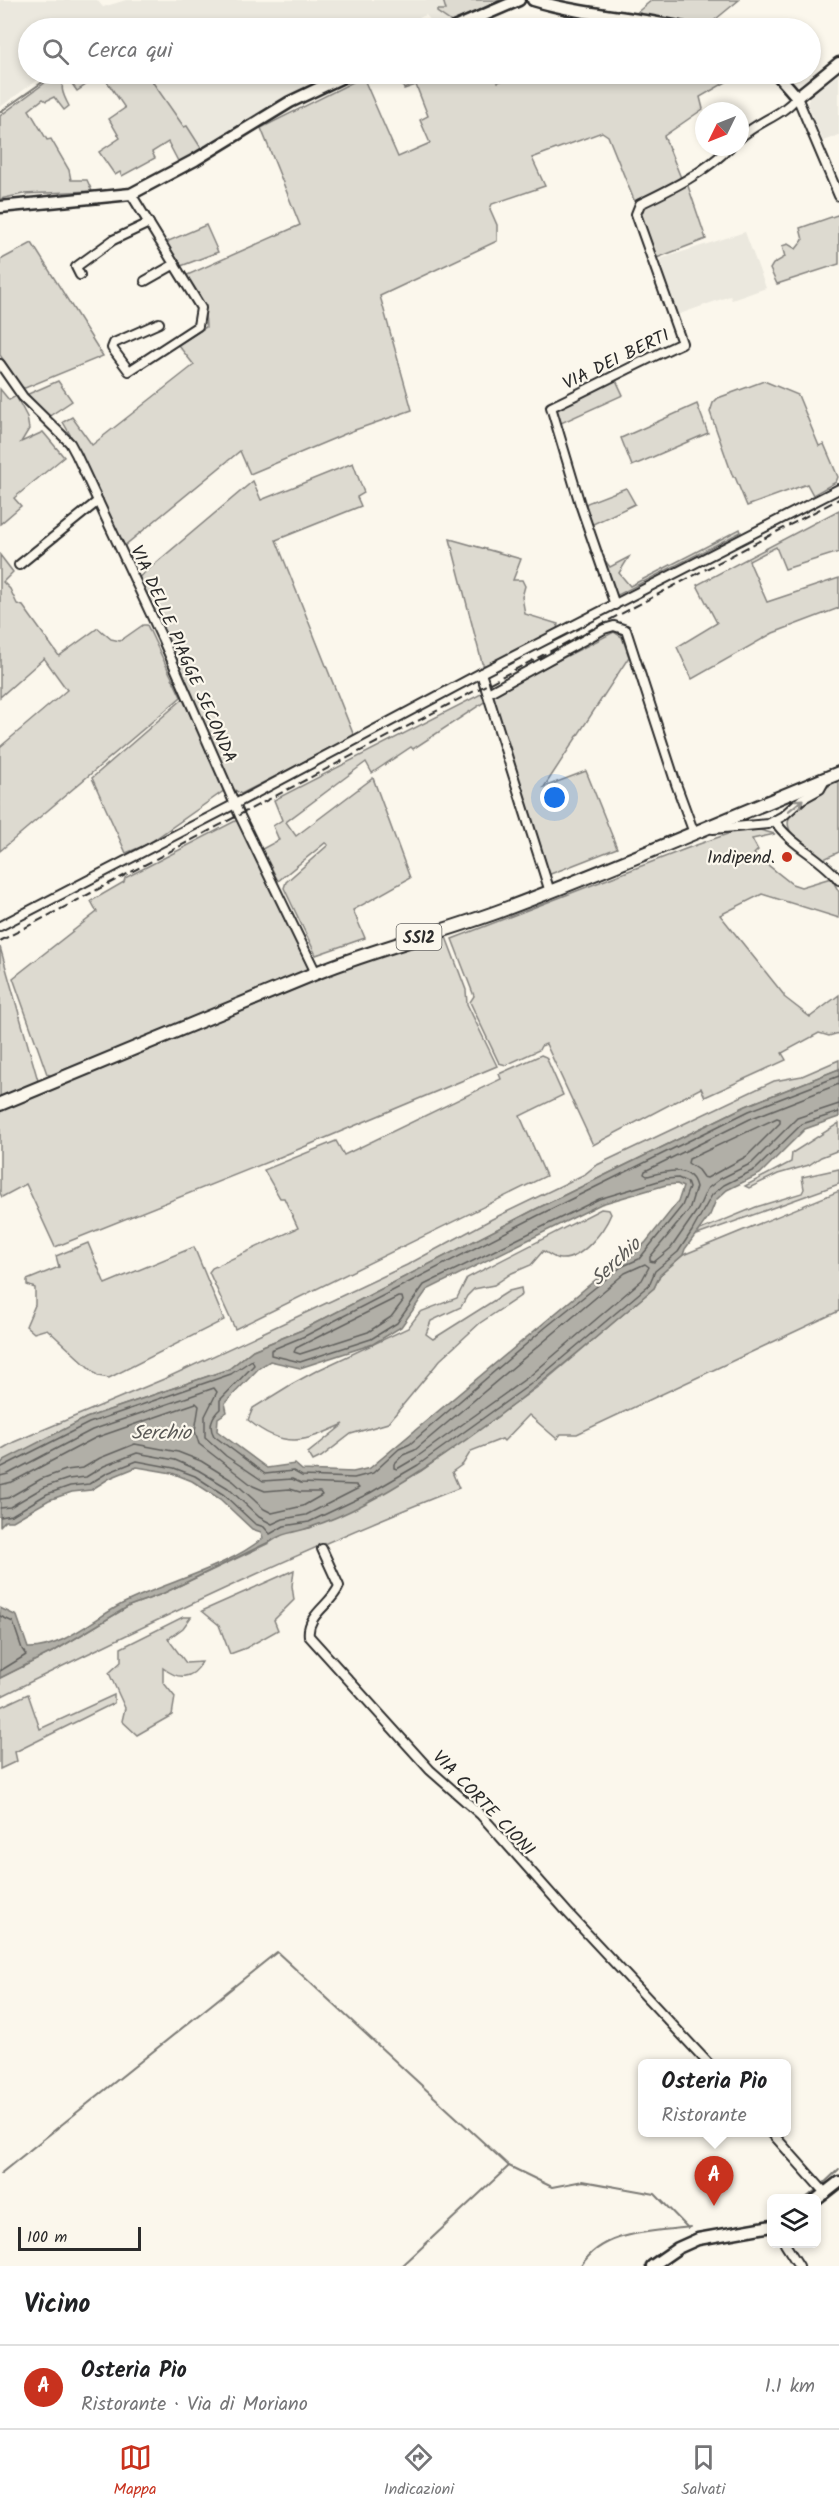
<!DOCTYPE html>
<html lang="it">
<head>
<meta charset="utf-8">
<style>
	body { margin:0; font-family:Kalam,sans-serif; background:#f2f2f2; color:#202124 }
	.controls { position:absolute; right:18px; bottom:18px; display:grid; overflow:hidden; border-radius:9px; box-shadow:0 3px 9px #0003 }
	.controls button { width:54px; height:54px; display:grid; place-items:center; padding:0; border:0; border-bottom:2px solid #e0e0e0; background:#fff; color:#202124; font:30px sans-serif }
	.compass { position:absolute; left:695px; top:102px; width:54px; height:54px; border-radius:50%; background:#fff; box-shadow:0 3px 9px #0003; rotate:227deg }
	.scale { position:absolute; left:18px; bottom:15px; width:123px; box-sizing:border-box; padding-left:6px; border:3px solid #2b2b2b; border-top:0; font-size:16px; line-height:21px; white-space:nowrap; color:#2b2b2b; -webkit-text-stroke:4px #fbf7ec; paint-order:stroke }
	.you { position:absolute; left:555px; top:798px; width:21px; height:21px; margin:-15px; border:4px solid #fff; border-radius:50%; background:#1a73e8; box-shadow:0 0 0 9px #1a73e833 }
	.badge { display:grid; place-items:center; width:39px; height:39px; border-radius:50%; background:#c8321e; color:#fff; font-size:20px; font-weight:700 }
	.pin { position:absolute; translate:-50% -50px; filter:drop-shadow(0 2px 3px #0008) }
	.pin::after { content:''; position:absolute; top:32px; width:21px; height:18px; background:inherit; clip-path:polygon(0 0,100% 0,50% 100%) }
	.popup { position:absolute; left:638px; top:2059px; width:153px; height:78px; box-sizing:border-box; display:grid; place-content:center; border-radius:9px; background:#fff; filter:drop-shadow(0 2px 4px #0005); font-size:20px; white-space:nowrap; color:#757577 }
	.popup b { font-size:22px; color:#202124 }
	.popup::after { content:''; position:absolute; left:50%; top:100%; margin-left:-12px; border:12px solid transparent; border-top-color:#fff }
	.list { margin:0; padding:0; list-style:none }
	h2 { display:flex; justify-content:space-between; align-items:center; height:78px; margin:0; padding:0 24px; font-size:26px }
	h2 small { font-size:20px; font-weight:400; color:#757577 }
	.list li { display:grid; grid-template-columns:39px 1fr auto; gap:18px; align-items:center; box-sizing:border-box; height:84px; padding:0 24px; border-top:2px solid #e0e0e0 }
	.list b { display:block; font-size:22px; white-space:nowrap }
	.list p { margin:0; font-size:20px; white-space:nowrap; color:#757577 }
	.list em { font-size:20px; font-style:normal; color:#757577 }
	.icon { flex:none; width:33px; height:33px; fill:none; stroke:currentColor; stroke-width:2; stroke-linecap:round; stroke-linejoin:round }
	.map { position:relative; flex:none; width:839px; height:2266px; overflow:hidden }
	.search { position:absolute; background:#fff; box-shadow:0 3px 9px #0003; left:18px; right:18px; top:18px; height:66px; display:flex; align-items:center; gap:15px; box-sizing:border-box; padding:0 21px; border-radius:33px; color:#757577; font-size:22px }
	.sheet { height:162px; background:#fff }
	nav { display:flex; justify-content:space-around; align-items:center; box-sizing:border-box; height:84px; border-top:2px solid #e0e0e0; background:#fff; font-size:16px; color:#757577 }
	nav a { display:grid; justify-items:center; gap:3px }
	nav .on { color:#c8321e }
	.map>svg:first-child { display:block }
	.built { fill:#ebe8de }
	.green { fill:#dddad0; stroke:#84827e; stroke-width:1.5 }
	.water { fill:#b1afa7; stroke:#7b7a75; stroke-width:1.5; fill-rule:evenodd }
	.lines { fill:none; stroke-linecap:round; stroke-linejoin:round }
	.shore { stroke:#61605d; stroke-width:1.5 }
	.stream { stroke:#7b7a75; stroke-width:2 }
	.street-casing { stroke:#2b2b2b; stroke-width:12 }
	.secondary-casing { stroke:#2b2b2b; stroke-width:15 }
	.primary-casing { stroke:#2b2b2b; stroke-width:16 }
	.street { stroke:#fbf7ec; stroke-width:8 }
	.secondary { stroke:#fbf7ec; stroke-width:10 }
	.primary { stroke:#fbf7ec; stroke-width:12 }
	.rail { stroke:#2b2b2b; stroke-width:2; stroke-dasharray:9 4.5; stroke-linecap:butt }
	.oneway { stroke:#93918c }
	.poi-dot { fill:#c8321e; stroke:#fbf7ec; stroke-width:2 }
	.labels { text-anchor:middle; stroke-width:4.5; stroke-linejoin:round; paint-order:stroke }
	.shield { fill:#fbf7ec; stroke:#696865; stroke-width:1.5 }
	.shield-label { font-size:16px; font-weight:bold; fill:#2b2b2b }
	.street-label { font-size:18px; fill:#2b2b2b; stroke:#fbf7ec }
	.poi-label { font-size:18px; fill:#2b2b2b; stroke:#fbf7ec; text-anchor:end }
	.water-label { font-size:20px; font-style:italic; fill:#5a5956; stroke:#fbf7ec }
</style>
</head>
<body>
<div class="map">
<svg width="839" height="2266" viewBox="0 0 839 2266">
	<rect width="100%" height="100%" fill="#fbf7ec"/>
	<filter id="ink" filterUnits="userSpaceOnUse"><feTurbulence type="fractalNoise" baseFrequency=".0167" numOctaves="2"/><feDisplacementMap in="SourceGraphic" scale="12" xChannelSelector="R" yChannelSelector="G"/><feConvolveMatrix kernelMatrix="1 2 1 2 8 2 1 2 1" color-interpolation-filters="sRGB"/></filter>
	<g filter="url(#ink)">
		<!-- built -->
		<g class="built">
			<polygon points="0,0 97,0 103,7 126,0 443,0 453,23 437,28 426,15 396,28 28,28 28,74 46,74 0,107"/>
			<polygon points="147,74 311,74 308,88 201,148 188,126 185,128"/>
			<polygon points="839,74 839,135 823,141 807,103 811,95"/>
			<polygon points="745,232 766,288 732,300 730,296 677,315 661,272 664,271 660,259"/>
		</g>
		<!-- green -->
		<g class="green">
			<polygon points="443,0 500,0 453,23 437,12 437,10 446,10"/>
			<polygon points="652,0 739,0 705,28 635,14"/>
			<path d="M 57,74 L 67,74 C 59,86 62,93 69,106 L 64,110 L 54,97 L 46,101 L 43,99 L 29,110 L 47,140 L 51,139 L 69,170 L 71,180 L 87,180 L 92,191 L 23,194 L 0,199 L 0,116 Z"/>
			<polygon points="87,74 147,74 184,127 187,126 203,151 179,163 168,142 152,152 155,158 122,176 120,172 115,175 99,152 120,138 109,119 125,108 102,74 77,91 72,84"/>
			<path d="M 397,74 L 494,74 L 498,82 L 519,74 L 740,74 L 700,97 L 703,109 L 664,136 L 681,178 L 638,201 L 634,200 L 608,136 L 602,132 L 532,158 L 545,186 L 492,204 L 490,209 L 497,225 L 497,241 L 380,296 L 412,410 L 352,431 L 250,474 L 240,451 L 124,546 L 81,454 L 63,422 L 72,417 L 92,445 L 194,365 L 178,345 L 206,327 C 206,306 197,293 185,276 L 300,225 L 261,128 L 363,77 L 398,157 L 430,143 L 420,120 L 428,116 L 416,85 L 404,89 Z"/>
			<polygon points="687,183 706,239 654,259 640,215 642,206"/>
			<polygon points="837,215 839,216 839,264 777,284 770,269 773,264 785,257 782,246 788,244 796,249 803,240 800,228"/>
			<polygon points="206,225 218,252 181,266 166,242"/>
			<polygon points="32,243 103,356 25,388 21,387 0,355 0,260"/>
			<polygon points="615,378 623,395 559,424 557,409 561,405"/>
			<polygon points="58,381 72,401 48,417 26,395"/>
			<polygon points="764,381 798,395 819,446 824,444 838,477 836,482 813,495 807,484 747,506 735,477 733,477 710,412 713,403 718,398"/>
			<polygon points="0,389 9,400 16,396 27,417 29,429 21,442 43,432 64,457 14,498 21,506 0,524"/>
			<polygon points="697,404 708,433 632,466 621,438"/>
			<polygon points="353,463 364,493 357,497 361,506 276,540 354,736 241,794 233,789 137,579 253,481 261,500"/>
			<polygon points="626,488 635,504 589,526 583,509 587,503"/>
			<polygon points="839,510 839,552 785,569 776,547 749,561 767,602 839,578 839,608 773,633 692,679 677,647 717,623 697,585"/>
			<polygon points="740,529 741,532 616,596 600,554 610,567 629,557 619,573 630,586"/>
			<polygon points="450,539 521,559 513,580 522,580 525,586 522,597 525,614 558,624 557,629 485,666 482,663"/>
			<polygon points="0,555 13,572 3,582 10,589 17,604 23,606 59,656 98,628 111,639 120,641 143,625 147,625 181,697 0,851 0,747 67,690 44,658 0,697"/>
			<polygon points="614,632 622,637 629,657 544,787 586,771 617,848 548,875 490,695"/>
			<polygon points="483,693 486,701 413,749 411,747 372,773 366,762 286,822 296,836 373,778 410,878 353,910 365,938 316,955 284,888 286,882 328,845 325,843 278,881 262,849 279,840 273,826 282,820 274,800"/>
			<polygon points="183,699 225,790 148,844 126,853 92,778"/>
			<path d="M 839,779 L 839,852 L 824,859 L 791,833 C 787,825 787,820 792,812 Z"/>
			<polygon points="239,819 309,966 306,971 52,1076 47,1074 13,978 97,912 91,901 124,882 125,878"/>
			<polygon points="760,830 775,834 752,839 758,850 754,854 792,884 801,887 831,878 839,892 839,918 762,894 720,915 784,995 784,997 810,1017 839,995 839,1033 829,1036 819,1033 782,1053 786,1060 705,1097 701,1088 593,1145 546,1044 541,1046 539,1050 506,1065 499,1063 470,1002 474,996 452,939 688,848 736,831"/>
			<polygon points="446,937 466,990 467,1004 497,1066 280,1157 55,1247 26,1184 2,1197 0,1193 0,1111 378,955"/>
			<polygon points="0,947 39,1084 0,1100"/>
			<polygon points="541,1055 546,1057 563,1095 520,1116 546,1176 235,1329 209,1272 212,1268 298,1228 284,1198 280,1198 264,1170 336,1141 344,1155 501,1079 499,1074"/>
			<polygon points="839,1060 839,1069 746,1106 534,1210 302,1330 253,1350 229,1369 86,1418 0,1465 0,1450 14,1442 164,1379 333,1300 407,1265 492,1219 585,1174 595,1166 774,1081 802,1076"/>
			<polygon points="839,1123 839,1150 821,1157 809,1165 778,1174 749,1188 745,1186 791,1162 792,1153"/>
			<polygon points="839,1169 839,1184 697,1235 700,1230 756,1207 802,1193 804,1189 802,1177"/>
			<path d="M 839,1191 L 839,1311 L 577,1434 L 561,1434 L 557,1439 L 529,1415 L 504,1441 L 502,1439 L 471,1451 L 463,1464 L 452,1472 L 459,1488 C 303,1549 151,1622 0,1697 L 0,1678 L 56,1650 L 129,1606 L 162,1594 L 269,1543 L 286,1532 L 310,1528 L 373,1498 L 421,1471 L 539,1386 L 654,1288 L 660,1275 L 683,1255 Z"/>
			<path d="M 601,1209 L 609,1210 L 611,1214 C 604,1231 581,1261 560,1259 C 555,1259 548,1253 543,1251 L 531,1265 L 512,1273 L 494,1285 L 474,1289 L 467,1296 L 461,1307 L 431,1321 L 426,1334 L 433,1339 L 509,1291 L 521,1288 L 522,1295 L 480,1323 L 440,1360 L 388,1423 L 351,1434 L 321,1457 L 313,1461 L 308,1453 L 344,1424 C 304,1442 285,1450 248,1420 L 253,1408 L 292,1384 L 316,1371 L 408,1328 L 420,1312 L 457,1298 L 467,1278 Z"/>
			<polygon points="88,1243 105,1284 194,1247 224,1320 109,1378 98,1376 47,1329 34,1333 26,1326 35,1305 35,1288 27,1285 27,1280 59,1267 56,1256"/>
			<polygon points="294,1570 292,1586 294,1600 274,1620 278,1630 246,1648 230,1654 219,1625 202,1611"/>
			<path d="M 183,1617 L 191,1617 L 183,1628 L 168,1639 L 186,1663 L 202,1662 C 192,1681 177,1679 163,1668 L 163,1682 L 175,1697 L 172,1715 L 137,1735 L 122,1721 L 125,1708 L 109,1673 L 121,1662 L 121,1648 Z"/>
			<polygon points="28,1694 40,1729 114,1695 114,1703 15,1752 17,1761 0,1769 0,1707"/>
		</g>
		<!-- water -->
		<path class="water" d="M 839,1069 L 839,1117 L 805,1129 L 760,1174 L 727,1190 L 716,1200 L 710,1215 L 685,1249 L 683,1255 L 660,1275 L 654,1288 C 579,1352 504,1417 420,1471 C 388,1492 347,1515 311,1527 C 293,1534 286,1531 269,1542 L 162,1594 L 129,1606 L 56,1650 L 0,1678 L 0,1608 L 17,1616 L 28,1648 C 62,1649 93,1619 122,1604 C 165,1582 225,1569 263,1538 L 261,1532 L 252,1529 L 220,1499 L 192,1481 L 172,1473 L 137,1467 L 110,1478 L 91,1490 L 72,1492 L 49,1500 L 13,1521 L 5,1521 L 0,1526 L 0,1465 L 4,1460 L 86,1418 L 229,1369 L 253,1350 L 302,1330 L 534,1210 L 746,1106 ZM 677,1184 L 683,1187 L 678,1202 L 646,1242 L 634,1254 L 618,1261 L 370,1468 L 353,1472 L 302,1470 L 295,1464 L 267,1468 L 217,1431 L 218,1418 L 227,1412 L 225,1403 L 259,1368 L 270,1361 L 300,1368 L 373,1344 L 401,1327 L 427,1290 L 601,1204 L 666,1185 Z"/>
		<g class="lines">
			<!-- shore -->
			<g class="shore">
				<path d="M 839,1084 L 752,1118 L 645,1171 L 644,1174 L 647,1176 C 664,1172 691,1163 696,1187 L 689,1210 L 650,1257 L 650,1261 L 654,1262 L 671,1248 L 698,1209 L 707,1189 L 720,1179 L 752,1163 L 797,1118 L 839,1104"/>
				<polygon points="777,1118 780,1119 780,1123 747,1156 707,1178 703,1177 698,1170 688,1163 689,1159"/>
				<polygon points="645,1264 649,1267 642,1280 531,1375 414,1459 397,1469 394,1468 394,1464 403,1455 415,1450 625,1273"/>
				<polygon points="398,1297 402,1297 403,1301 391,1317 368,1332 300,1354 294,1352 296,1348"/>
				<path d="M 0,1468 L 89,1423 L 231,1374 L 252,1360 L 254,1365 L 220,1400 L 220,1409 C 212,1416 208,1426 214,1436 L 265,1474 L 293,1471 L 302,1476 L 354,1478 L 373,1473 L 399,1449 L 410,1444 L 546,1327 L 621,1267 L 639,1259 L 682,1206 L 689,1188 L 687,1182 L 678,1178 L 665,1179 L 599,1199 L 424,1285 L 397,1323 L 371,1339 L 300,1362 L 271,1355 L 271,1350 L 305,1336 L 537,1216 L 749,1111 L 839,1076"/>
				<polyline points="0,1476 8,1474 92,1430 214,1388 217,1392 205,1416 205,1437 226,1456 263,1481 292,1479 301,1483 356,1485 359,1488 306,1515 283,1519 272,1524 259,1517 228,1488 198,1470 175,1460 137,1453 104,1466 86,1477 68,1479 44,1487 10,1507 0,1508"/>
				<polyline points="0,1485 12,1482 95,1438 196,1403 199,1406 195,1431 199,1444 253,1486 265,1491 290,1489 300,1492 320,1492 322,1495 303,1506 272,1513 264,1509 233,1481 201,1461 178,1452 135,1444 100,1458 83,1468 66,1470 41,1479 8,1498 0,1499"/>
				<polyline points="0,1517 12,1515 47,1494 70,1486 89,1484 107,1473 137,1461 174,1468 195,1476 224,1495 255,1524 264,1527 270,1534 284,1526 309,1522 370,1493 418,1465 535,1381 649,1285 655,1271 678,1252 692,1231 712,1195 724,1185 756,1169 802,1124 839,1112"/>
				<polyline points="0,1616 13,1622 22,1649 26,1655 0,1671"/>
			</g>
			<!-- stream -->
			<g class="stream">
				<polyline points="122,28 128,24"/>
				<polyline points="0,112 54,74"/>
				<polyline points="0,2174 277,1952 509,2166 552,2187 583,2181 655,2194 688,2228"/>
				<polyline points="822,2185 839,2169"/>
				<polyline points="806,2198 817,2189"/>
				<polyline points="402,2266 509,2166"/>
				<path d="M 581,2266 C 603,2230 653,2232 690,2227"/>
			</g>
			<!-- street casing -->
			<g class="street-casing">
				<g id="street">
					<path d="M 740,138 C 758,121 782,116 797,97 L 839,196"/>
					<polyline points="131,194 201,308 198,326 129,371 112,348 114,343 159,323"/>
					<polyline points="80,275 76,267 113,240 149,223"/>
					<polyline points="145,281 175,264"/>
					<polyline points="0,364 23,397 70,443 76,454 162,638 240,816 316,973"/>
					<polyline points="19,565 98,501"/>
					<path d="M 615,605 L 580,504 L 551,407 C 595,386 638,363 682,343 L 636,214 L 640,204 C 673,188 704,173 730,147"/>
					<polyline points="481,673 550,892"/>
					<polyline points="488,693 604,629 614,626 626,630 676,784 694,833"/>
					<path d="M 775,821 C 790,845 821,857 839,880"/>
					<polyline points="713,829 768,824 783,816 802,799 820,789 825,780"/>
					<polyline points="0,926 235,804 481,673 839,489"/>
					<path d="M 322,1549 L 339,1586 C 332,1604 306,1615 309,1636 L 430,1770 L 481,1815 L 567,1912 L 709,2064"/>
					<polyline points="771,2132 826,2194"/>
					<polyline points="785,2244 799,2266"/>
				</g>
			</g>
			<!-- secondary casing -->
			<g class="secondary-casing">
				<g id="secondary">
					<path d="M 533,0 C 582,15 634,17 684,28"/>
					<polyline points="454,28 519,0"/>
					<polyline points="777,74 797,97 839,63"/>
					<polyline points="0,207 131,194 195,160 290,102 349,74"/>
					<polyline points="816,2200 839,2182"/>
					<polyline points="652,2266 678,2248 698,2239 772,2226"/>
				</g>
			</g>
			<!-- primary casing -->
			<g class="primary-casing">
				<path id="primary" d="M 0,1104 L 316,973 C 375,949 437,934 497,912 C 613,869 725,819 839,773"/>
			</g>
			<!-- street -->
			<use href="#street" class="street"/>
			<!-- secondary -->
			<use href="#secondary" class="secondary"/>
			<!-- primary -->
			<use href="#primary" class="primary"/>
			<!-- rail -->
			<polyline class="rail" points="0,941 839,499"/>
		</g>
		<!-- one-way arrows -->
		<defs><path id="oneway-shaft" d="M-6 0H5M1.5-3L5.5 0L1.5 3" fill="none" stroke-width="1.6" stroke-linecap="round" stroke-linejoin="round" transform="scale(1.5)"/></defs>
		<use class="oneway" href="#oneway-shaft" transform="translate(796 805) rotate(-39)"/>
	</g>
	<!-- markers -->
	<circle class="poi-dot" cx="787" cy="857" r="6"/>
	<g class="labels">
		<!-- shield labels -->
		<rect class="shield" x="396.5" y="924" width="45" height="26" rx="4.5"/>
		<g class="shield-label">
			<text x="419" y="943">SS12</text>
		</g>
		<!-- street labels -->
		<g class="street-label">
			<text transform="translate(616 359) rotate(-26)" y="6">VIA DEI BERTI</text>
			<text transform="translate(184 654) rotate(66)" y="6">VIA DELLE PIAGGE SECONDA</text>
			<text transform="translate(484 1803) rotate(46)" y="6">VIA CORTE CIONI</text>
		</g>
		<!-- poi labels -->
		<g class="poi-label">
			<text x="775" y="863">Indipend.</text>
		</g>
		<!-- water labels -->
		<g class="water-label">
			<text transform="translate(615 1261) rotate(-43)" y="7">Serchio</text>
			<text x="161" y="1439">Serchio</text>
		</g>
	</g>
</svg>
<div class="controls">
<button><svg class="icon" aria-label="layers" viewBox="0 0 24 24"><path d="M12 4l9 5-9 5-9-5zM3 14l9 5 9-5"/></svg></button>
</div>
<svg class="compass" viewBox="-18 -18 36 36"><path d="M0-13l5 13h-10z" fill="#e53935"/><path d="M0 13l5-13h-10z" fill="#757577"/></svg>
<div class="scale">100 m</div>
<div class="you"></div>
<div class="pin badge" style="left:714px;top:2206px">A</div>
<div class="popup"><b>Osteria Pio</b>Ristorante</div>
<div class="search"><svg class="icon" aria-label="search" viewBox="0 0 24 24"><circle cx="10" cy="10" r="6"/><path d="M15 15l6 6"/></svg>Cerca qui</div>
</div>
<section class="sheet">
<h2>Vicino<small></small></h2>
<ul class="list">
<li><span class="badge">A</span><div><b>Osteria Pio</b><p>Ristorante · Via di Moriano</p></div><em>1.1 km</em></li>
</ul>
</section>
<nav>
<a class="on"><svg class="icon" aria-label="map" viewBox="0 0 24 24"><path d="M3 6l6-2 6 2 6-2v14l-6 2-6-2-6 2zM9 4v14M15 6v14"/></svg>Mappa</a>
<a><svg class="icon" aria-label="directions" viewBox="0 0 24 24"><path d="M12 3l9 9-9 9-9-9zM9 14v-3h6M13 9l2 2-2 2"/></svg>Indicazioni</a>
<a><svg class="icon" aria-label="saved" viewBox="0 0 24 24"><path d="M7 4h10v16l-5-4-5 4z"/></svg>Salvati</a>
</nav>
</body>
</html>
